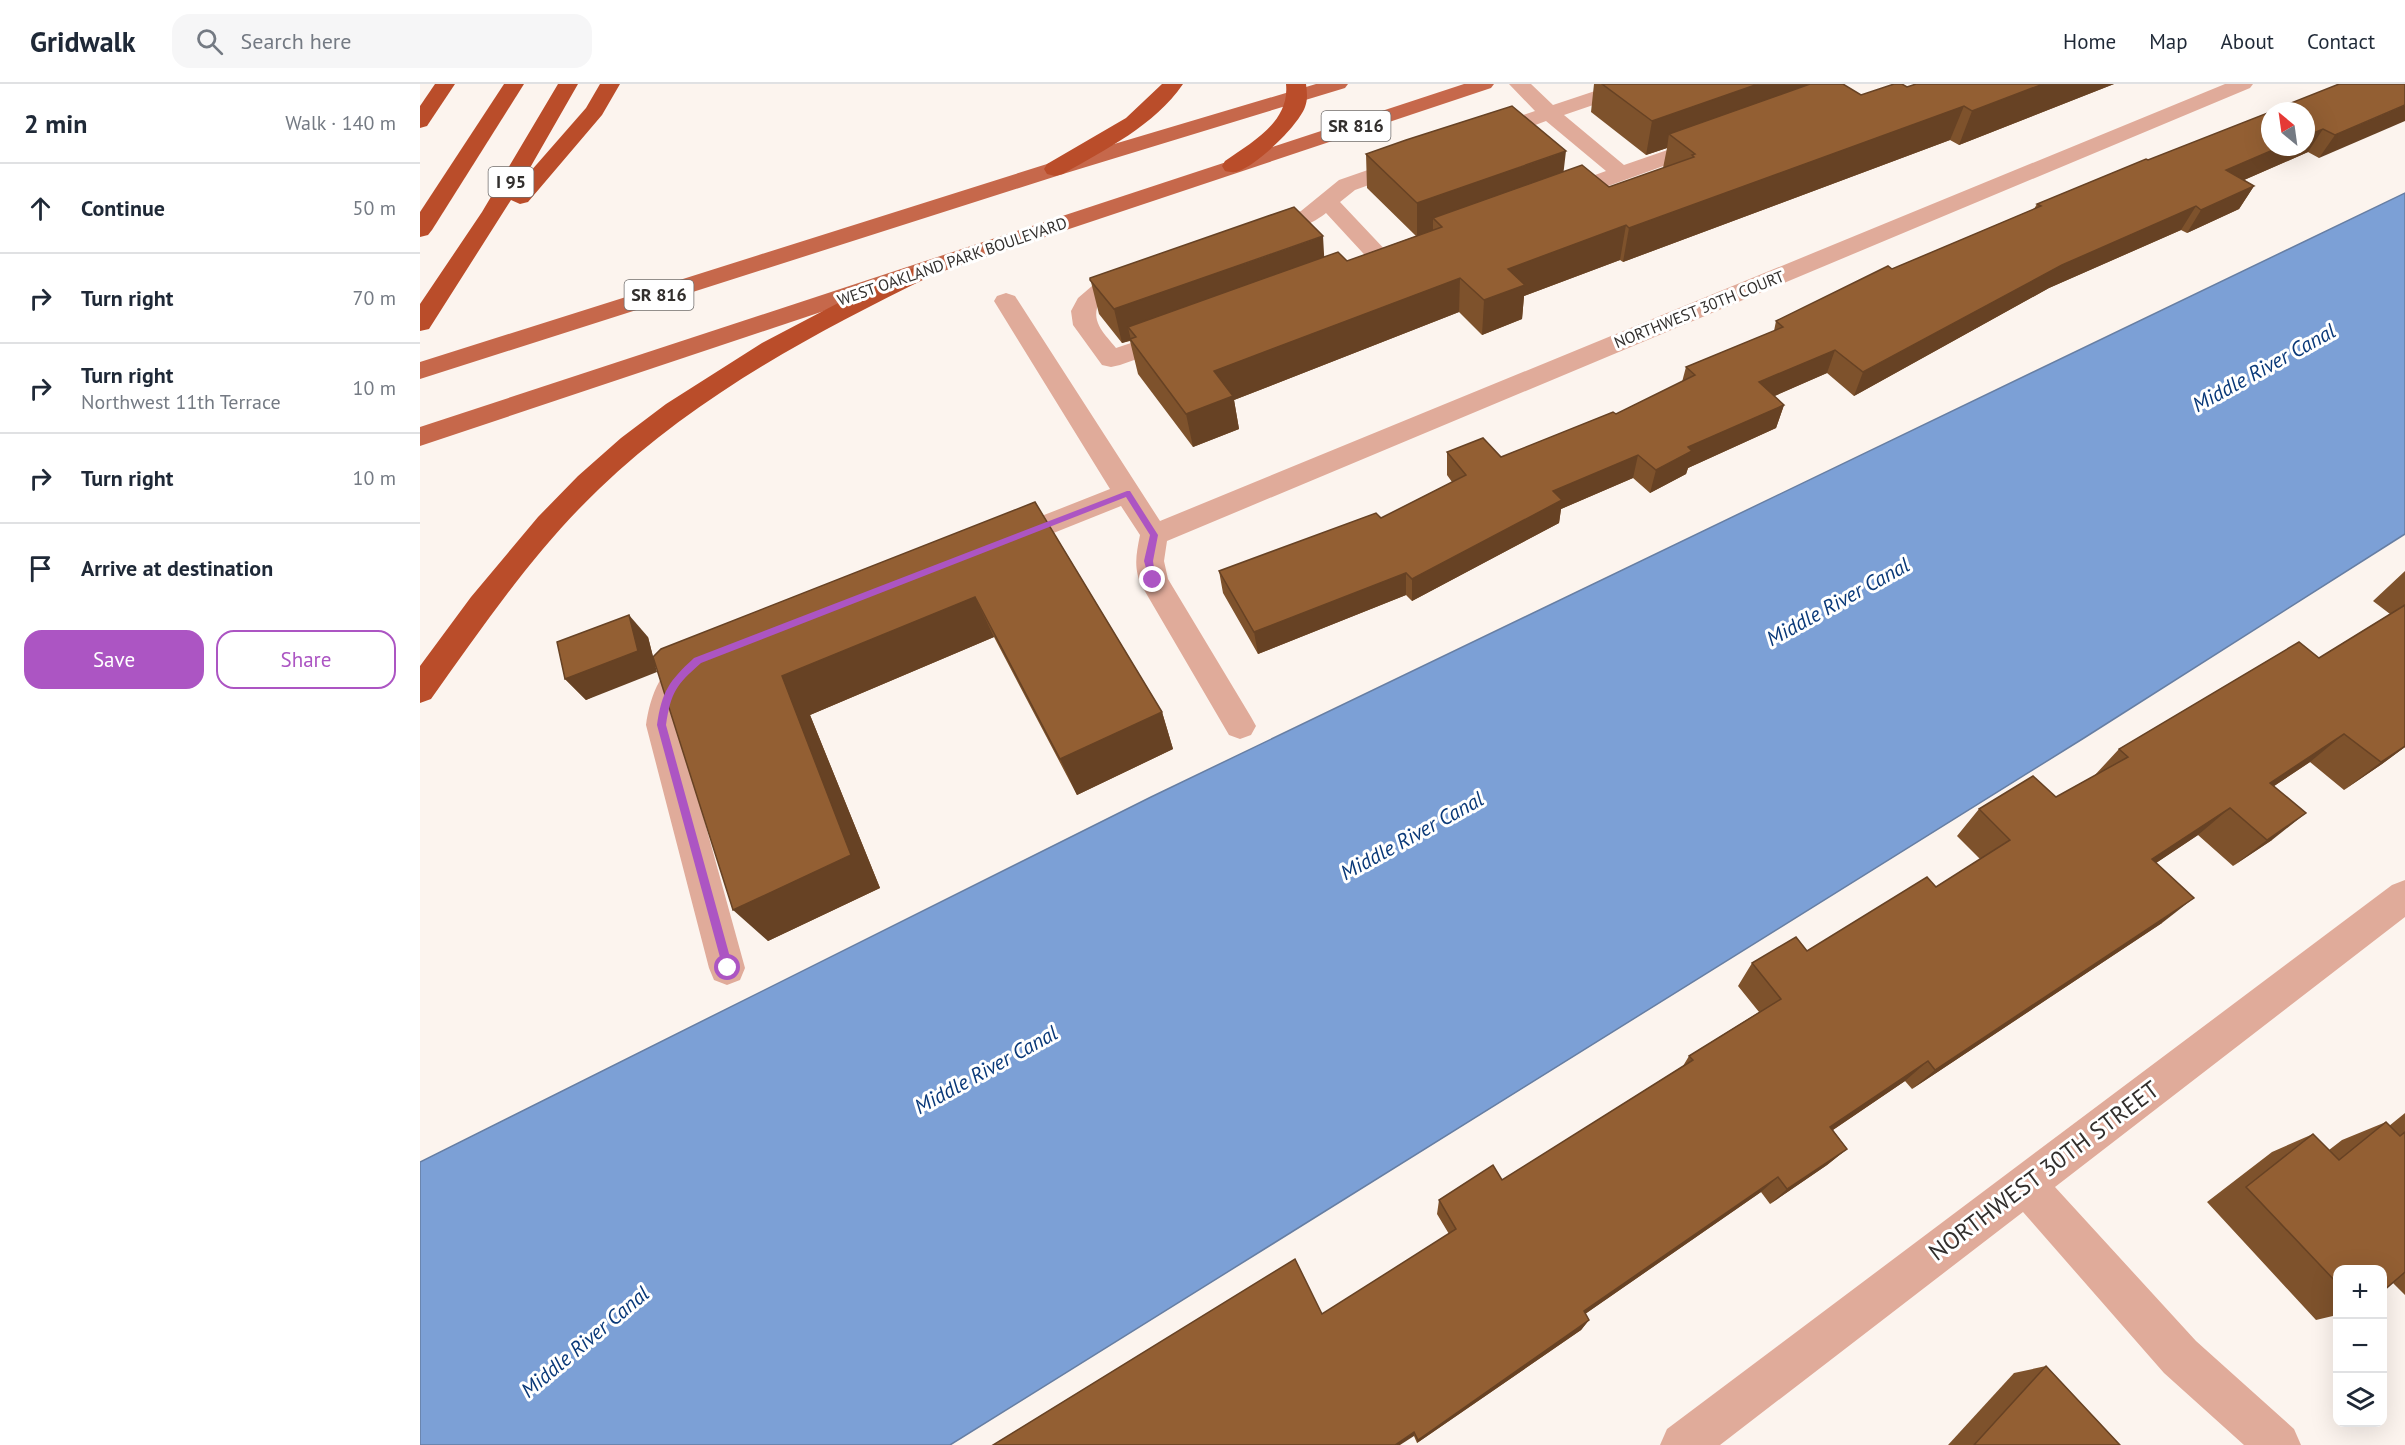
<!DOCTYPE html>
<html lang="en">
<head>
<meta charset="utf-8">
<style>
	body { margin:0; font-family:"PT Sans",sans-serif; background:#f6f6f7; color:#1f2937 }
	.controls { position:absolute; right:18px; bottom:18px; display:grid; overflow:hidden; border-radius:12px; box-shadow:0 6px 24px #0002 }
	.controls button { width:54px; height:54px; display:grid; place-items:center; padding:0; border:0; border-bottom:2px solid #e0e1e3; background:#fff; color:#1f2937; font:30px sans-serif }
	.compass { position:absolute; left:1841px; top:18px; width:54px; height:54px; border-radius:50%; background:#fff; box-shadow:0 6px 24px #0002; rotate:331deg }
	.stop { position:absolute; width:18px; height:18px; margin:-14px; border:4px solid #ac55c3; border-radius:50%; background:#fff }
	.stop.end { background:#ac55c3; border-color:#fff; box-shadow:0 2px 6px #0008 }
	.list { margin:0; padding:0; list-style:none }
	h2 { display:flex; justify-content:space-between; align-items:center; height:78px; margin:0; padding:0 24px; font-size:26px }
	h2 small { font-size:20px; font-weight:400; color:#747a83 }
	.list li { display:grid; grid-template-columns:39px 1fr auto; gap:18px; align-items:center; box-sizing:border-box; height:90px; padding:0 24px; border-top:2px solid #e0e1e3 }
	.list b { display:block; font-size:22px; white-space:nowrap }
	.list p { margin:0; font-size:20px; white-space:nowrap; color:#747a83 }
	.list em { font-size:20px; font-style:normal; color:#747a83 }
	.actions { display:flex; gap:12px; padding:18px 24px }
	.actions a { flex:1; padding:14px 0; border:2px solid #ac55c3; border-radius:18px; text-align:center; font-size:21px; color:#ac55c3 }
	.actions .main { background:#ac55c3; color:#fff }
	.icon { flex:none; width:33px; height:33px; fill:none; stroke:currentColor; stroke-width:2; stroke-linecap:round; stroke-linejoin:round }
	.map { position:relative; flex:none; width:1985px; height:1361px; overflow:hidden }
	header { display:flex; align-items:center; gap:36px; box-sizing:border-box; height:84px; padding:0 30px; background:#fff; border-bottom:2px solid #e0e1e3 }
	header strong { font-size:28px }
	nav { display:flex; gap:33px; margin-inline-start:auto; font-size:21px }
	.search { width:420px; height:54px; background:#f6f6f7; display:flex; align-items:center; gap:15px; box-sizing:border-box; padding:0 21px; border-radius:18px; color:#747a83; font-size:22px }
	main { display:flex }
	aside { flex:1; background:#fff }
	.map>svg:first-child { display:block }
	.water { fill:#7ca0d6; stroke:#667ea3; stroke-width:1.5 }
	.lines { fill:none; stroke-linecap:round; stroke-linejoin:round }
	.minor { fill:#e0ab9a; fill-rule:evenodd }
	.major { fill:#c6684b; fill-rule:evenodd }
	.highway { fill:#ba4d2a; fill-rule:evenodd }
	.wall { fill:#7e522c }
	.shaded-wall { fill:#674224 }
	.building { fill:#935f33; stroke:#674224; stroke-width:1.5 }
	.route { fill:#ac55c3 }
	.labels { text-anchor:middle; stroke-width:6; stroke-linejoin:round; paint-order:stroke }
	.far-street-label { font-size:16px; fill:#322f2d; stroke:#fff }
	.shield { fill:#fff; stroke:#706d6c; stroke-width:1.5 }
	.shield-label { font-size:18px; font-weight:bold; fill:#322f2d }
	.water-label { font-size:21px; font-style:italic; fill:#093878; stroke:#fff }
	.near-street-label { font-size:24px; fill:#322f2d; stroke:#fff }
</style>
</head>
<body>
<header>
<strong>Gridwalk</strong>
<div class="search"><svg class="icon" aria-label="search" viewBox="0 0 24 24"><circle cx="10" cy="10" r="6"/><path d="M15 15l6 6"/></svg>Search here</div>
<nav><a>Home</a><a>Map</a><a>About</a><a>Contact</a></nav>
</header>
<main>
<aside>
<h2>2 min<small>Walk · 140 m</small></h2>
<ul class="list">
<li><svg class="icon" aria-label="ahead" viewBox="0 0 24 24"><path d="M12 20V5M6 11l6-6 6 6"/></svg><div><b>Continue</b></div><em>50 m</em></li>
<li><svg class="icon" aria-label="right" viewBox="0 0 24 24"><path d="M7 20v-9h11M14 6l5 5-5 5"/></svg><div><b>Turn right</b></div><em>70 m</em></li>
<li><svg class="icon" aria-label="right" viewBox="0 0 24 24"><path d="M7 20v-9h11M14 6l5 5-5 5"/></svg><div><b>Turn right</b><p>Northwest 11th Terrace</p></div><em>10 m</em></li>
<li><svg class="icon" aria-label="right" viewBox="0 0 24 24"><path d="M7 20v-9h11M14 6l5 5-5 5"/></svg><div><b>Turn right</b></div><em>10 m</em></li>
<li><svg class="icon" aria-label="arrive" viewBox="0 0 24 24"><path d="M6 21V4h12l-3 4 3 4H6"/></svg><div><b>Arrive at destination</b></div></li>
</ul>
<div class="actions"><a class="main">Save</a><a>Share</a></div>
</aside>
<div class="map">
<svg width="1985" height="1361" viewBox="0 0 1985 1361">
	<rect width="100%" height="100%" fill="#fcf4ee"/>
	<!-- water -->
	<polygon class="water" points="1985,109 1985,450 1664,654 530,1361 0,1361 0,1078 731,713"/>
	<g class="lines">
		<!-- minor -->
		<g class="minor">
			<polygon points="1089,0 1111,0 1133,21 1196,0 1226,0 1223,4 1144,31 1204,81 1285,53 1293,54 1296,59 1293,64 1147,117 1139,119 1131,117 1128,112 1131,107 1186,87 1126,37 1073,57 1065,58 1057,57 1054,52 1057,47 1115,27"/>
			<path d="M 1805,0 L 1833,0 L 1830,4 L 747,457 L 744,477 L 748,495 L 831,633 L 836,642 L 831,651 L 820,655 L 809,651 L 723,504 C 713,486 716,471 720,451 L 701,422 L 586,468 L 576,464 L 572,457 L 576,450 L 690,405 L 574,217 L 577,212 L 586,209 L 595,212 L 740,437 Z"/>
			<path d="M 988,72 L 996,74 L 999,79 L 996,84 L 935,106 L 920,118 L 970,171 L 974,176 L 970,181 L 962,183 L 954,181 L 906,129 C 892,141 851,158 834,154 L 830,149 L 834,144 L 881,127 L 919,96 Z"/>
			<path d="M 717,187 L 725,189 L 729,194 L 725,199 L 689,212 L 678,221 C 671,239 686,251 696,264 L 756,244 L 765,246 L 768,252 L 765,258 L 700,281 L 691,283 L 682,281 L 653,241 L 651,227 L 658,214 L 672,202 Z"/>
			<path d="M 273,568 L 284,571 L 289,580 L 265,610 L 258,641 L 325,884 L 320,896 L 307,901 L 294,896 L 289,884 L 226,641 C 230,612 242,578 273,568 Z"/>
			<polygon points="1985,796 1985,833 1635,1103 1776,1257 1874,1345 1881,1361 1824,1361 1744,1289 1603,1128 1300,1361 1240,1361 1247,1345 1972,801"/>
		</g>
		<!-- major -->
		<g class="major">
			<polygon points="896,0 928,0 925,4 643,90 0,295 0,278 627,80"/>
			<polygon points="1044,0 1074,0 1071,4 0,362 0,343"/>
		</g>
		<!-- highway -->
		<g class="highway">
			<polygon points="15,0 35,0 7,42 0,44 0,22"/>
			<polygon points="84,0 104,0 12,146 8,151 0,153 0,128"/>
			<polygon points="138,0 158,0 103,96 166,24 180,0 200,0 182,31 108,118 100,120 91,116 9,245 0,247 0,220 62,128"/>
			<path d="M 742,0 L 763,0 C 734,42 686,65 643,90 L 635,92 L 627,90 L 624,85 L 627,80 L 706,34 Z"/>
			<path d="M 866,0 L 886,0 C 887,8 888,15 885,23 C 878,42 838,80 819,87 C 814,89 810,88 805,87 L 802,82 L 805,77 C 832,58 870,38 866,0 Z"/>
			<path d="M 503,180 L 511,182 L 515,187 L 511,192 C 392,250 275,313 179,405 C 114,467 63,542 11,615 L 0,619 L 0,582 L 51,513 L 118,433 L 158,392 L 201,354 L 246,320 L 342,259 L 443,206 Z"/>
		</g>
	</g>
	<!-- wall -->
	<g class="wall">
		<polygon points="1174,0 1388,0 1387,1 1441,11 1487,3 1496,0 1694,0 1539,61 1530,56 1203,178 1200,176 1104,212 1102,235 1062,251 1039,228 814,316 819,345 773,363 718,290 710,257 702,259 679,230 670,194 904,173 927,177 996,152 947,104 946,70 1143,88 1189,103 1243,84 1247,64 1226,71 1171,28"/>
		<polygon points="1985,0 1899,74 1888,68 1824,96 1834,102 1819,125 1767,149 1761,146 1629,204 1434,312 1407,289 1354,312 1364,321 1356,344 1268,384 1266,390 1230,409 1213,394 1141,425 1139,439 992,517 986,511 838,570 803,509 799,487 961,434 1032,398 1027,391 1027,368 1081,373 1196,330 1262,298 1266,283 1354,247 1356,237 1472,185 1614,125 1617,120 1728,76 1886,27"/>
		<polygon points="615,418 742,628 753,665 657,711 574,553 390,631 460,804 348,857 236,583 166,616 145,595 228,553 233,573"/>
		<polygon points="1985,487 1985,663 1962,680 1924,706 1890,678 1854,702 1852,756 1813,782 1778,751 1736,779 1742,839 1492,1005 1485,997 1413,1046 1427,1065 1407,1081 1350,1120 1341,1108 1165,1230 1169,1236 1161,1246 997,1359 994,1352 902,1230 1029,1150 1017,1130 1019,1116 1082,1096 1263,982 1269,972 1339,928 1318,902 1332,879 1387,867 1516,803 1560,775 1537,752 1559,725 1636,713 1674,692 1699,665 1899,574 1970,530 1953,517"/>
		<polygon points="1985,1029 1985,1211 1973,1199 1917,1185 1917,1231 1896,1236 1787,1118 1852,1068 1893,1050 1909,1066 1922,1056 1966,1038 1969,1042"/>
		<polygon points="1626,1282 1700,1361 1528,1361 1594,1289"/>
	</g>
	<!-- shaded-wall -->
	<g class="shaded-wall">
		<polygon points="1338,0 1388,0 1384,15 1249,50 1247,64 1226,71 1232,37"/>
		<polygon points="1623,0 1694,0 1539,61 1552,27"/>
		<polygon points="1985,21 1985,37 1899,74 1915,51"/>
		<polygon points="1544,22 1530,56 1203,178 1209,144"/>
		<polygon points="1903,45 1888,68 1792,110 1806,86 1860,63 1886,63 1886,52"/>
		<polygon points="1146,67 1142,101 1013,134 1013,148 997,154 997,119"/>
		<polygon points="1834,102 1819,125 1767,149 1781,126"/>
		<polygon points="1776,122 1761,146 1629,204 1434,312 1443,288 1642,181"/>
		<polygon points="1206,141 1200,176 1104,212 1102,235 1062,251 1064,216 1088,185"/>
		<polygon points="903,152 905,187 716,253 708,243 711,256 702,259 694,225"/>
		<polygon points="1040,194 1039,228 814,316 819,345 773,363 766,330 794,287"/>
		<polygon points="1415,266 1407,289 1332,322 1339,298"/>
		<polygon points="1364,321 1356,344 1268,384 1266,390 1230,409 1236,386 1268,363"/>
		<polygon points="1218,371 1213,394 1141,425 1139,439 992,517 992,495 1133,407"/>
		<polygon points="986,489 986,511 838,570 834,548"/>
		<polygon points="555,513 574,553 390,631 460,804 348,857 313,826 362,592"/>
		<polygon points="209,531 228,553 237,588 166,616 145,595"/>
		<polygon points="742,628 753,665 657,711 640,675"/>
		<polygon points="1924,650 1890,678 1818,726 1850,699"/>
		<polygon points="1985,662 1985,663 1962,680 1924,706 1961,678"/>
		<polygon points="1810,724 1778,751 1703,801 1732,775"/>
		<polygon points="1886,729 1852,756 1813,782 1847,756"/>
		<polygon points="1774,814 1742,839 1492,1005 1515,986"/>
		<polygon points="1508,977 1485,997 1392,1060 1410,1043"/>
		<polygon points="1427,1065 1407,1081 1350,1120 1367,1105"/>
		<polygon points="1358,1093 1341,1108 1155,1237 1164,1227"/>
		<polygon points="1169,1236 1161,1246 997,1359 998,1356"/>
		<polygon points="994,1348 994,1352 980,1361 975,1361"/>
	</g>
	<!-- building -->
	<g class="building">
		<polygon points="1182,0 1338,0 1232,37"/>
		<polygon points="1390,0 1423,0 1441,11 1474,0 1482,0 1487,3 1496,0 1623,0 1552,27 1544,22 1209,144 1206,141 1088,185 1105,201 1064,216 1040,194 794,287 813,312 766,330 710,255 716,253 708,243 918,168 927,177 1022,143 1013,134 1162,81 1189,103 1274,73 1272,71 1275,70 1249,50"/>
		<polygon points="1919,0 1985,0 1985,21 1915,51 1903,45 1886,52 1886,27 1851,27"/>
		<polygon points="1092,22 1146,67 997,119 946,70 986,56"/>
		<polygon points="1850,28 1850,63 1860,63 1806,86 1834,102 1781,126 1776,122 1642,181 1443,288 1415,266 1339,298 1364,321 1268,363 1272,367 1236,386 1218,371 1133,407 1142,416 992,495 986,489 834,548 799,487 956,429 961,434 1046,391 1027,368 1063,354 1081,373 1193,328 1196,330 1275,291 1266,283 1363,243 1356,237 1468,182 1472,185 1621,122 1617,120 1726,75 1728,76"/>
		<polygon points="874,123 903,152 694,225 670,196 670,194"/>
		<polygon points="615,418 742,628 640,675 555,513 362,592 431,771 313,826 233,573 241,565"/>
		<polygon points="1985,521 1985,662 1961,678 1924,650 1850,699 1886,729 1847,756 1810,724 1732,775 1774,814 1515,986 1508,977 1410,1043 1427,1065 1367,1105 1358,1093 1164,1227 1169,1236 998,1356 994,1348 975,1361 573,1361 875,1175 902,1230 1036,1145 1019,1116 1073,1081 1082,1096 1273,976 1269,972 1361,915 1332,879 1376,853 1387,867 1507,793 1516,803 1590,756 1559,725 1613,692 1636,713 1708,673 1699,665 1879,558 1899,574"/>
		<polygon points="209,531 218,567 145,595 137,558"/>
		<polygon points="1966,1038 1980,1052 1985,1048 1985,1188 1962,1208 1962,1185 1917,1185 1917,1199 1826,1103 1893,1050 1919,1076"/>
		<polygon points="1626,1282 1700,1361 1554,1361"/>
	</g>
	<!-- route -->
	<path class="route" d="M 707,407 L 710,407 L 738,451 L 733,477 L 736,498 L 730,498 L 724,477 L 730,451 L 706,413 L 281,579 C 256,601 251,608 246,641 L 313,884 L 311,888 L 304,888 L 237,641 C 242,607 249,597 274,574 Z"/>
	<g class="labels">
		<!-- far-street labels -->
		<g class="far-street-label">
			<text transform="translate(532 177) rotate(-19)" y="6">WEST OAKLAND PARK BOULEVARD</text>
			<text transform="translate(1279 225) rotate(-22)" y="6">NORTHWEST 30TH COURT</text>
		</g>
		<!-- shield labels -->
		<g class="shield">
			<rect x="901.5" y="27" width="69" height="30" rx="4.5"/>
			<rect x="68.5" y="83" width="45" height="30" rx="4.5"/>
			<rect x="204.5" y="196" width="69" height="30" rx="4.5"/>
		</g>
		<g class="shield-label">
			<text x="936" y="48">SR 816</text>
			<text x="91" y="104">I 95</text>
			<text x="239" y="217">SR 816</text>
		</g>
		<!-- water labels -->
		<g class="water-label">
			<text transform="translate(1844 284) rotate(-29)" y="7">Middle River Canal</text>
			<text transform="translate(1418 518) rotate(-29)" y="7">Middle River Canal</text>
			<text transform="translate(992 752) rotate(-29)" y="7">Middle River Canal</text>
			<text transform="translate(566 986) rotate(-29)" y="7">Middle River Canal</text>
			<text transform="translate(165 1258) rotate(-40)" y="7">Middle River Canal</text>
		</g>
		<!-- near-street labels -->
		<g class="near-street-label">
			<text transform="translate(1624 1087) rotate(-37)" y="8">NORTHWEST 30TH STREET</text>
		</g>
	</g>
</svg>
<div class="controls">
<button>+</button>
<button>−</button>
<button><svg class="icon" aria-label="layers" viewBox="0 0 24 24"><path d="M12 4l9 5-9 5-9-5zM3 14l9 5 9-5"/></svg></button>
</div>
<svg class="compass" viewBox="-18 -18 36 36"><path d="M0-13l5 13h-10z" fill="#e53935"/><path d="M0 13l5-13h-10z" fill="#747a83"/></svg>
<div class="stop" style="left:308px;top:884px"></div>
<div class="stop end" style="left:733px;top:496px"></div>
</div>
</main>
</body>
</html>
